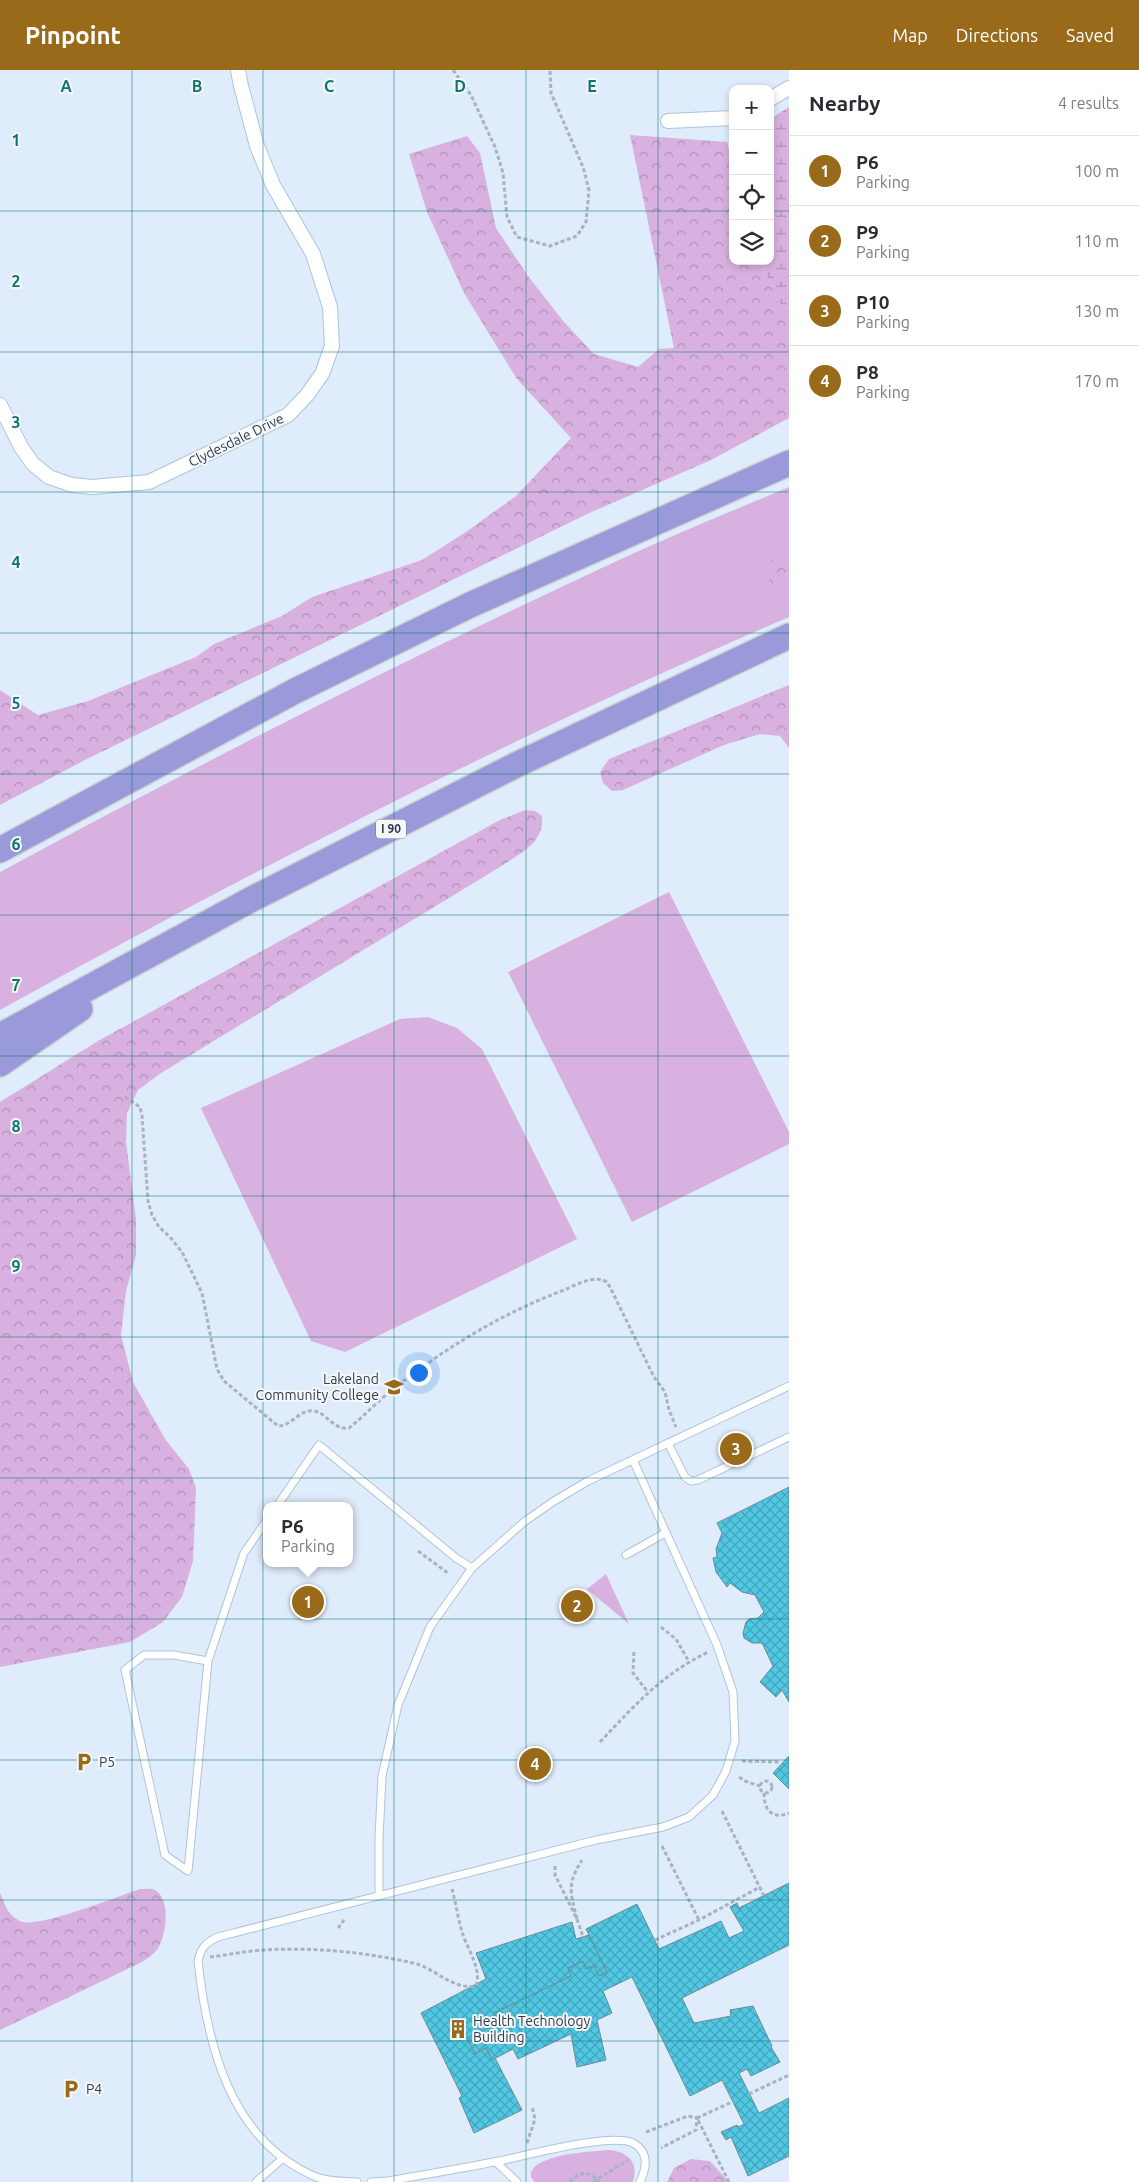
<!DOCTYPE html>
<html lang="en">
<head>
<meta charset="utf-8">
<style>
	body { margin:0; font-family:Ubuntu,sans-serif; background:#f2f2f3; color:#2b2b33 }
	.controls { position:absolute; right:15px; top:15px; display:grid; overflow:hidden; border-radius:10px; box-shadow:0 2px 8px #0003 }
	.controls button { width:45px; height:45px; display:grid; place-items:center; padding:0; border:0; border-bottom:1px solid #e1e1e2; background:#fff; color:#2b2b33; font:25px sans-serif }
	.you { position:absolute; left:418px; top:1302px; width:18px; height:18px; margin:-12px; border:4px solid #fff; border-radius:50%; background:#1a73e8; box-shadow:0 0 0 8px #1a73e833 }
	.badge { display:grid; place-items:center; width:32px; height:32px; border-radius:50%; background:#986a19; color:#fff; font-size:16px; font-weight:700 }
	.pin { position:absolute; translate:-50% -50%; border:2px solid #fff; box-shadow:0 1px 5px #0006 }
	.popup { position:absolute; left:263px; top:1432px; width:90px; height:65px; box-sizing:border-box; display:grid; place-content:center; border-radius:10px; background:#fff; filter:drop-shadow(0 1px 4px #0005); font-size:16px; white-space:nowrap; color:#7c7c81 }
	.popup b { font-size:19px; color:#2b2b33 }
	.popup::after { content:''; position:absolute; left:50%; top:100%; margin-left:-10px; border:10px solid transparent; border-top-color:#fff }
	.list { margin:0; padding:0; list-style:none }
	h2 { display:flex; justify-content:space-between; align-items:center; height:65px; margin:0; padding:0 20px; font-size:21px }
	h2 small { font-size:16px; font-weight:400; color:#7c7c81 }
	.list li { display:grid; grid-template-columns:32px 1fr auto; gap:15px; align-items:center; box-sizing:border-box; height:70px; padding:0 20px; border-top:1px solid #e1e1e2 }
	.list b { display:block; font-size:19px; white-space:nowrap }
	.list p { margin:0; font-size:16px; white-space:nowrap; color:#7c7c81 }
	.list em { font-size:16px; font-style:normal; color:#7c7c81 }
	.icon { flex:none; width:28px; height:28px; fill:none; stroke:currentColor; stroke-width:2; stroke-linecap:round; stroke-linejoin:round }
	.map { position:relative; flex:none; width:789px; height:2112px; overflow:hidden }
	header { display:flex; align-items:center; gap:30px; box-sizing:border-box; height:70px; padding:0 25px; background:#986a19; color:#fff }
	header strong { font-size:24px }
	nav { display:flex; gap:28px; margin-inline-start:auto; font-size:18px }
	main { display:flex }
	aside { flex:1; background:#fff }
	.map>svg:first-child { display:block }
	.green { fill:#d8b1e1 }
	.forest { fill:url(#forest-crowns) }
	.wetland { fill:url(#wetland-marsh) }
	.building { fill:url(#building-cross-hatch); stroke:#6b8c95 }
	.lines { fill:none; stroke-linecap:round; stroke-linejoin:round }
	.service-casing { stroke:#aec4db; stroke-width:9 }
	.minor-casing { stroke:#aec4db; stroke-width:16 }
	.motorway-casing { stroke:#ced0d2; stroke-width:28 }
	.path { stroke:#a8b3c1; stroke-width:3; stroke-dasharray:4 2.5; stroke-linecap:butt }
	.service { stroke:#fff; stroke-width:7 }
	.minor { stroke:#fff; stroke-width:14 }
	.motorway { stroke:#9a99da; stroke-width:25 }
	.grid { fill:none; stroke:#0f766e; stroke-width:1; stroke-opacity:0.55 }
	.labels { text-anchor:middle; stroke-width:4; stroke-linejoin:round; paint-order:stroke }
	.shield { fill:#f4f8fd; stroke:#6d747c; stroke-width:1 }
	.shield-label { font-size:12px; font-weight:bold; fill:#333c45 }
	.street-label { font-size:14px; fill:#333c45; stroke:#f4f8fd }
	.poi-label { font-size:14px; fill:#333c45; stroke:#f4f8fd; text-anchor:start }
	.grid-label { font-size:16px; text-anchor:middle; font-weight:bold; fill:#0f766e; stroke:#f4f8fd; stroke-width:4; stroke-linejoin:round; paint-order:stroke }
</style>
</head>
<body>
<header>
<strong>Pinpoint</strong>
<nav><a>Map</a><a>Directions</a><a>Saved</a></nav>
</header>
<main>
<div class="map">
<svg width="789" height="2112" viewBox="0 0 789 2112">
	<defs>
		<pattern id="forest-crowns" width="20" height="18" patternUnits="userSpaceOnUse" patternTransform="scale(1.25)"><rect width="20" height="18" fill="#d8b1e1"/><path d="M2 6a3 3 0 1 1 6 0M12 15a3 3 0 1 1 6 0" fill="none" stroke="#b091b8"/></pattern>
		<pattern id="wetland-marsh" width="20" height="14" patternUnits="userSpaceOnUse" patternTransform="scale(1.25)"><rect width="20" height="14" fill="#d8b1e1"/><path d="M1 5h8M5 5V1M11 12h8M15 12V8" fill="none" stroke="#b091b8"/></pattern>
		<pattern id="building-cross-hatch" width="8" height="8" patternUnits="userSpaceOnUse" patternTransform="scale(1.25)"><rect width="8" height="8" fill="#51c8e3"/><path d="M0 0l8 8M0 8l8-8" fill="none" stroke="#44a4ba"/></pattern>
	</defs>
	<rect width="100%" height="100%" fill="#dfecfb"/>
	<!-- green -->
	<g class="green">
		<path d="M 789,417 L 789,547 C 519,663 257,798 0,940 L 0,802 C 203,692 409,587 619,490 C 675,464 732,441 789,417 Z"/>
		<polygon points="669,822 789,1062 789,1074 632,1152 508,902"/>
		<polygon points="428,947 457,958 482,979 577,1169 345,1282 311,1271 201,1038 400,949"/>
		<polygon points="606,1504 629,1554 587,1519"/>
		<path d="M 611,2080 C 629,2083 639,2093 633,2112 L 534,2112 L 531,2107 C 528,2084 594,2081 611,2080 Z"/>
	</g>
	<!-- forest -->
	<g class="forest">
		<polygon points="630,65 727,72 733,95 733,191 760,191 778,232 789,239 789,348 711,390 587,444 83,691 0,735 0,620 38,645 88,631 196,587 214,574 282,546 312,527 422,490 466,462 516,426 571,368 517,309 464,223 427,142 409,84 467,66 480,83 496,158 528,206 564,252 594,284 638,297 659,279 674,278"/>
		<path d="M 789,479 L 789,522 C 772,518 770,516 766,499 L 777,482 Z"/>
		<polygon points="789,615 789,678 780,666 760,664 724,675 623,720 612,721 603,713 600,702 609,689"/>
		<path d="M 525,740 L 535,741 L 542,746 C 545,775 515,786 495,800 L 161,1003 L 138,1020 L 127,1043 L 126,1072 L 136,1149 L 136,1185 L 126,1221 L 121,1265 L 133,1312 L 165,1369 L 189,1399 L 196,1418 L 193,1491 L 182,1527 L 163,1552 L 130,1572 L 0,1597 L 0,1032 L 98,971 L 498,751 Z"/>
		<path d="M 140,1819 C 145,1819 151,1818 155,1820 C 172,1830 166,1869 156,1881 C 152,1886 145,1890 140,1893 L 0,1960 L 0,1823 C 5,1835 9,1848 23,1852 C 41,1857 119,1826 140,1819 Z"/>
		<polygon points="691,2089 710,2091 729,2112 667,2112 674,2098"/>
	</g>
	<!-- wetland -->
	<polygon class="wetland" points="789,37 789,239 778,232 760,191 770,191 770,49"/>
	<!-- building -->
	<g class="building">
		<polygon points="789,1417 789,1632 782,1620 776,1627 760,1612 773,1596 762,1573 752,1573 744,1568 743,1563 746,1552 749,1549 758,1548 764,1542 755,1525 742,1522 730,1513 727,1517 716,1502 713,1488 717,1487 716,1479 722,1463 717,1453"/>
		<polygon points="789,1686 789,1719 773,1703"/>
		<polygon points="789,1813 789,1875 682,1928 694,1953 731,1946 730,1940 753,1936 772,1976 771,1977 780,1992 751,2006 747,1999 739,2003 759,2043 789,2028 789,2086 748,2106 731,2067 726,2070 721,2062 737,2055 739,2057 744,2054 722,2010 690,2026 632,1907 603,1921 612,1943 597,1950 606,1990 577,1997 571,1964 518,1989 513,1979 492,1990 486,1978 475,1984 467,1968 494,1955 498,1964 503,1962 494,1943 571,1906 568,1898 583,1891 586,1899 594,1895 599,1906 607,1902 586,1859 637,1834 659,1879 721,1851 729,1868 744,1861 730,1837 737,1833 739,1838"/>
		<polygon points="572,1852 576,1869 589,1865 607,1902 599,1906 594,1895 586,1899 583,1891 568,1898 571,1906 494,1943 503,1962 498,1964 494,1955 467,1968 475,1984 486,1978 492,1990 495,1988 522,2040 474,2063 459,2028 462,2026 421,1943 486,1909 476,1883"/>
	</g>
	<g class="lines">
		<!-- service casing -->
		<g class="service-casing">
			<g id="service">
				<polyline points="668,1373 685,1407 691,1411 698,1410 789,1367"/>
				<polyline points="277,1436 319,1375 456,1488 472,1498"/>
				<polyline points="626,1485 665,1463"/>
				<polyline points="208,1591 174,1585 144,1585 125,1600 165,1785 188,1801 208,1591 244,1483 267,1450"/>
				<polyline points="379,1826 379,1767 382,1706 398,1635 430,1557 472,1498 524,1452 554,1431 588,1411 789,1316"/>
				<polyline points="496,2092 517,2112"/>
				<polyline points="256,2112 282,2089"/>
				<path d="M 357,2112 C 344,2111 328,2112 316,2107 C 230,2071 207,1974 198,1891 C 201,1878 205,1873 218,1867 L 596,1770 L 663,1757 L 689,1747 L 713,1725 L 726,1701 L 735,1671 L 733,1622 L 717,1575 L 633,1390"/>
				<path d="M 371,2112 L 388,2111 C 423,2105 458,2099 494,2092 C 521,2087 611,2062 633,2073 C 649,2082 647,2097 640,2112"/>
			</g>
		</g>
		<!-- minor casing -->
		<g class="minor-casing">
			<g id="minor">
				<polyline points="770,29 789,18"/>
				<polyline points="668,51 733,48"/>
				<polyline points="0,335 21,377 33,394 49,407 72,415 92,417 149,412 288,345 307,325 322,304 332,276 330,237 313,184 273,115 257,76 241,16 238,0"/>
			</g>
		</g>
		<!-- motorway casing -->
		<g class="motorway-casing">
			<g id="motorway">
				<polyline points="0,780 295,621 470,535 789,393"/>
				<polyline points="0,966 252,829 516,695 789,566"/>
				<polyline points="0,994 80,939"/>
			</g>
		</g>
		<!-- path -->
		<g class="path">
			<polyline points="453,0 471,25 495,77 503,103 507,147 517,167 550,176 577,166 586,152 589,120 583,97 551,23 550,0"/>
			<path d="M 125,1027 L 140,1037 L 142,1046 L 148,1131 L 152,1145 L 159,1157 L 170,1167 L 182,1182 L 202,1223 L 217,1299 L 224,1311 L 278,1356 C 292,1356 299,1339 314,1341 C 327,1343 333,1360 349,1358 C 362,1348 373,1336 386,1325 C 440,1281 498,1245 564,1220 C 576,1215 594,1204 607,1212 L 611,1219 L 654,1307 L 665,1322 L 669,1340 L 676,1357"/>
			<polyline points="418,1481 448,1503"/>
			<polyline points="661,1557 676,1569 689,1592"/>
			<polyline points="634,1582 633,1603 647,1621"/>
			<path d="M 600,1672 C 636,1634 660,1606 708,1582"/>
			<polyline points="742,1691 780,1692"/>
			<polyline points="739,1707 745,1711 760,1716"/>
			<circle cx="766" cy="1717" r="6"/>
			<path d="M 764,1723 C 764,1740 772,1750 789,1743"/>
			<polyline points="722,1741 764,1826"/>
			<polyline points="662,1776 699,1850"/>
			<path d="M 555,1796 L 555,1805 L 577,1849 C 570,1822 567,1814 582,1790"/>
			<polyline points="577,1849 583,1867"/>
			<polyline points="338,1858 344,1850"/>
			<polyline points="655,1870 699,1850 760,1817"/>
			<path d="M 210,1887 C 228,1885 246,1881 264,1880 C 313,1877 365,1882 413,1893 C 436,1898 451,1920 476,1916 C 482,1898 467,1879 462,1862 C 458,1848 456,1834 452,1819"/>
			<polyline points="749,2024 789,2005"/>
			<polyline points="646,2062 688,2046 697,2048 696,2060 661,2078"/>
			<polyline points="527,2073 535,2049 532,2036"/>
			<path d="M 570,2112 C 578,2101 591,2100 599,2112"/>
			<polyline points="593,2112 628,2090"/>
			<polyline points="729,2112 697,2048 732,2032"/>
		</g>
		<!-- service -->
		<use href="#service" class="service"/>
		<!-- minor -->
		<use href="#minor" class="minor"/>
		<!-- motorway -->
		<use href="#motorway" class="motorway"/>
	</g>
	<!-- grid -->
	<path class="grid" d="M 132,0 L 132,2112M 263,0 L 263,2112M 394,0 L 394,2112M 526,0 L 526,2112M 658,0 L 658,2112M 0,141 L 733,141M 770,141 L 789,141M 0,282 L 789,282M 0,422 L 789,422M 0,563 L 789,563M 0,704 L 789,704M 0,845 L 789,845M 0,986 L 789,986M 0,1126 L 789,1126M 0,1267 L 789,1267M 0,1408 L 789,1408M 0,1549 L 789,1549M 0,1690 L 789,1690M 0,1830 L 789,1830M 0,1971 L 789,1971"/>
	<!-- icons -->
	<defs>
		<g id="university-bare" transform="scale(1.5)"><path d="M0-5L7-2L0 1L-7-2ZM-4 1L0 2.5L4 1V4Q0 6-4 4Z" fill="#986a19" stroke="#f4f8fd" stroke-width="2.5" paint-order="stroke"/></g>
		<g id="parking-bare" transform="scale(1.5)"><path d="M-3.5-5.5H1a3.5 3.5 0 0 1 0 7H-1V5.5H-3.5ZM-1-3.4V-.6H.8a1.4 1.4 0 0 0 0-2.8Z" fill="#986a19" stroke="#f4f8fd" stroke-width="2.5" paint-order="stroke"/></g>
		<g id="building-bare" transform="scale(1.5)"><path d="M-4-6H4V6H1V3H-1V6H-4ZM-2.5-4.3h1.7v1.8h-1.7ZM.8-4.3h1.7v1.8H.8ZM-2.5-1h1.7V.8h-1.7ZM.8-1h1.7V.8H.8Z" fill="#986a19" stroke="#f4f8fd" stroke-width="2.5" paint-order="stroke"/></g>
	</defs>
	<g fill-rule="evenodd">
		<use href="#university-bare" x="394" y="1317"/>
		<use href="#parking-bare" x="84" y="1692"/>
		<use href="#building-bare" x="458" y="1959"/>
		<use href="#parking-bare" x="71" y="2019"/>
	</g>
	<g class="labels">
		<!-- shield labels -->
		<rect class="shield" x="376" y="749.5" width="30" height="19" rx="4"/>
		<g class="shield-label">
			<text x="391" y="763">I 90</text>
		</g>
		<!-- street labels -->
		<g class="street-label">
			<text transform="translate(236 370) rotate(-26)" y="5">Clydesdale Drive</text>
		</g>
		<!-- poi labels -->
		<g class="poi-label">
			<text x="379" y="1314" text-anchor="end">Lakeland<tspan x="379" dy="16">Community College</tspan></text>
			<text x="99" y="1697">P5</text>
			<text x="473" y="1956">Health Technology<tspan x="473" dy="16">Building</tspan></text>
			<text x="86" y="2024">P4</text>
		</g>
	</g>
	<g class="grid-label">
		<text x="66" y="22">A</text>
		<text x="197" y="22">B</text>
		<text x="329" y="22">C</text>
		<text x="460" y="22">D</text>
		<text x="592" y="22">E</text>
		<text x="16" y="76">1</text>
		<text x="16" y="217">2</text>
		<text x="16" y="358">3</text>
		<text x="16" y="498">4</text>
		<text x="16" y="639">5</text>
		<text x="16" y="780">6</text>
		<text x="16" y="921">7</text>
		<text x="16" y="1062">8</text>
		<text x="16" y="1202">9</text>
	</g>
</svg>
<div class="controls">
<button>+</button>
<button>−</button>
<button><svg class="icon" aria-label="locate" viewBox="0 0 24 24"><circle cx="12" cy="12" r="6"/><path d="M12 2v4M12 18v4M2 12h4M18 12h4"/></svg></button>
<button><svg class="icon" aria-label="layers" viewBox="0 0 24 24"><path d="M12 4l9 5-9 5-9-5zM3 14l9 5 9-5"/></svg></button>
</div>
<div class="you"></div>
<div class="pin badge" style="left:308px;top:1532px">1</div>
<div class="popup"><b>P6</b>Parking</div>
<div class="pin badge" style="left:577px;top:1536px">2</div>
<div class="pin badge" style="left:736px;top:1379px">3</div>
<div class="pin badge" style="left:535px;top:1694px">4</div>
</div>
<aside>
<h2>Nearby<small>4 results</small></h2>
<ul class="list">
<li><span class="badge">1</span><div><b>P6</b><p>Parking</p></div><em>100 m</em></li>
<li><span class="badge">2</span><div><b>P9</b><p>Parking</p></div><em>110 m</em></li>
<li><span class="badge">3</span><div><b>P10</b><p>Parking</p></div><em>130 m</em></li>
<li><span class="badge">4</span><div><b>P8</b><p>Parking</p></div><em>170 m</em></li>
</ul>
</aside>
</main>
</body>
</html>
